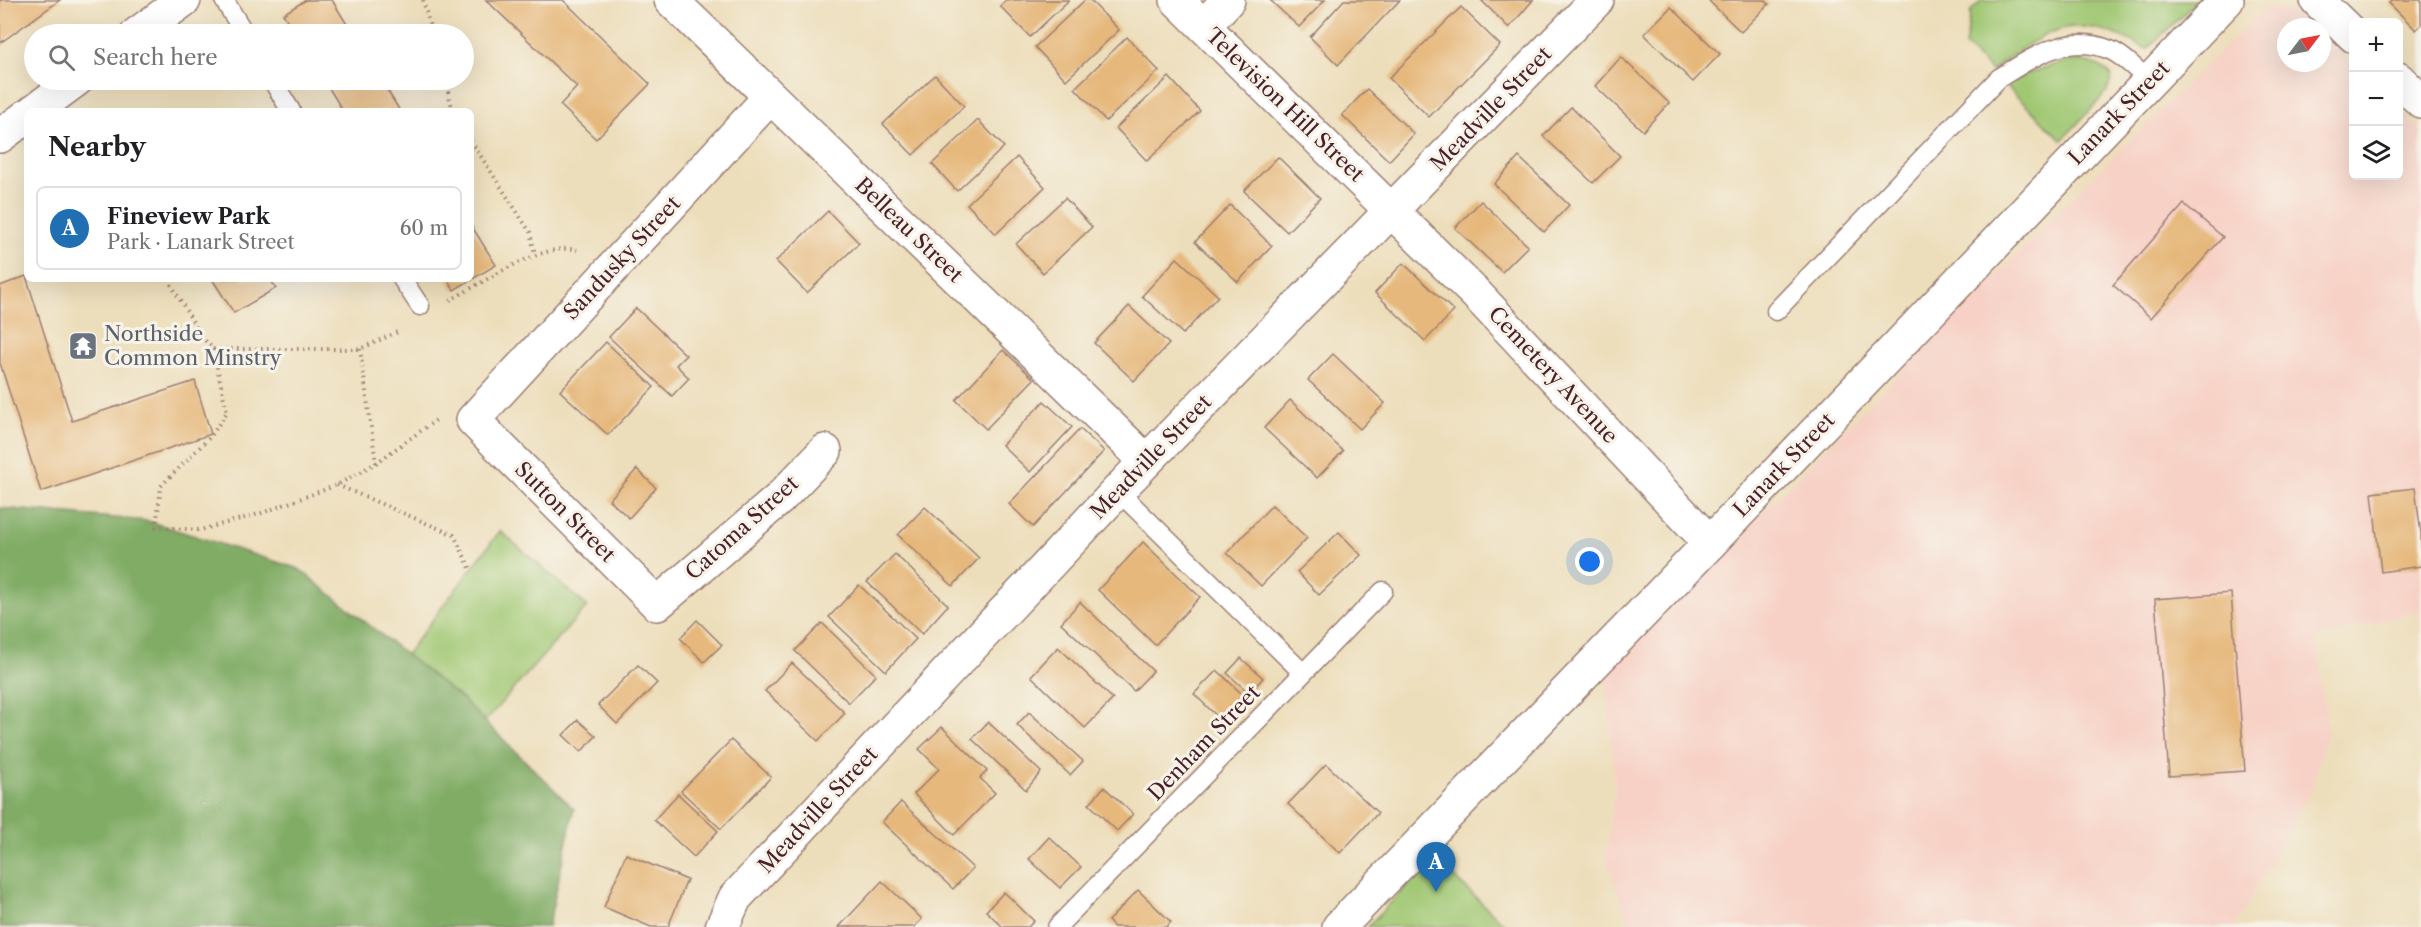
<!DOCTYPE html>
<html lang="en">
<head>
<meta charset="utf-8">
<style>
	body { margin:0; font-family:"Libre Caslon Text",serif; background:#f6f6f6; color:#202124 }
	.controls { position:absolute; right:18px; top:18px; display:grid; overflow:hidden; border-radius:9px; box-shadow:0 6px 24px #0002 }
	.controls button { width:54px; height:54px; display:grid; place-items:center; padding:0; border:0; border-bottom:2px solid #e0e0e0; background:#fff; color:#202124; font:30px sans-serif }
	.compass { position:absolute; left:2277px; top:18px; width:54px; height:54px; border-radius:50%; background:#fff; box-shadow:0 6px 24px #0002; rotate:58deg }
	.you { position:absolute; left:1590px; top:562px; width:21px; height:21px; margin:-15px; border:4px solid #fff; border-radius:50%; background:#1a73e8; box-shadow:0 0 0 9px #1a73e833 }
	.badge { display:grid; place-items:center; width:39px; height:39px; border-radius:50%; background:#1f6fb2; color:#fff; font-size:20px; font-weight:700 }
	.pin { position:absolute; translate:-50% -50px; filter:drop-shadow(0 2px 3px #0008) }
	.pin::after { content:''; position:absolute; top:32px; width:21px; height:18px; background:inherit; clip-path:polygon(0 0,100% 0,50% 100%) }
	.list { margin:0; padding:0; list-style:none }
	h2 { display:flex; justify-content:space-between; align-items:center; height:78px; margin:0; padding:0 24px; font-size:26px }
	h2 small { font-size:20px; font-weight:400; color:#757577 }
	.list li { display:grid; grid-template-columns:39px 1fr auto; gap:18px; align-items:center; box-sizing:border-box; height:84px; margin:0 12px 12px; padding:0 12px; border:2px solid #e0e0e0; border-radius:9px }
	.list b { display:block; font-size:22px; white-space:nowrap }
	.list p { margin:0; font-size:20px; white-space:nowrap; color:#757577 }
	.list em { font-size:20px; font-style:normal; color:#757577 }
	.icon { flex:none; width:33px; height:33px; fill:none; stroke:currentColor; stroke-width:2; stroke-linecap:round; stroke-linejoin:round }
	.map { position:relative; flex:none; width:2421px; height:927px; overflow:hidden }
	.search { position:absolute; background:#fff; box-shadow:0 6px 24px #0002; left:24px; top:24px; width:450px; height:66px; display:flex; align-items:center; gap:15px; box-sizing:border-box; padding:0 21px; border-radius:33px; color:#757577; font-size:22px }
	.panel { position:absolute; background:#fff; box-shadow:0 6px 24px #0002; left:24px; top:108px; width:450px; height:174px; border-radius:9px }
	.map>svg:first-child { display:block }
	.built { fill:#f7d1c6 }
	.green { fill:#a0c873; stroke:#75744f; stroke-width:1.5 }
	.forest { fill:#80ac65; stroke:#656648; stroke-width:1.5 }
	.building { fill:#e6b87c }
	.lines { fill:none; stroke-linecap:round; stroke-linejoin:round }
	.service-casing { stroke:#9c7e73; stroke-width:21 }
	.minor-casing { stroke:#9c7e73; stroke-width:36 }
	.path { stroke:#9c7e73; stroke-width:4; stroke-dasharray:1.5 4.5; stroke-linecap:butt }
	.service { stroke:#fff; stroke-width:18 }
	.minor { stroke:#fff; stroke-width:33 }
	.labels { text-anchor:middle; stroke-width:6; stroke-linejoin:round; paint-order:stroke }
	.street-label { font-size:21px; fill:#4a1f2b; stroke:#f7f3e8 }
	.worship-label { font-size:21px; fill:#5b616d; stroke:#f7f3e8; text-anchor:start }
</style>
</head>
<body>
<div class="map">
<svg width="2421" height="927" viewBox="0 0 2421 927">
	<rect width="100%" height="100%" fill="#f7f3e8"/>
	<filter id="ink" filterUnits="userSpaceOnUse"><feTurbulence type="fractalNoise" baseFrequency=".0167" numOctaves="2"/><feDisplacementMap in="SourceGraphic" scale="12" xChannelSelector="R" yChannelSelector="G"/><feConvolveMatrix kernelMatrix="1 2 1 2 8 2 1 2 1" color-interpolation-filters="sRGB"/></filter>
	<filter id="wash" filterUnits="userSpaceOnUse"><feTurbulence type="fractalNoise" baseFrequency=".008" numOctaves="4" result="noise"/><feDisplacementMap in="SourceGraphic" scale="24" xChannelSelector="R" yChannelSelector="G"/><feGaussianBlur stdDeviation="1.35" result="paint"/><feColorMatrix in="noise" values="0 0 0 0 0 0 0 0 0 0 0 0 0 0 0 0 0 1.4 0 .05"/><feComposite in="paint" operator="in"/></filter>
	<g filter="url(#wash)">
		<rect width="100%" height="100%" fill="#eddebb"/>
		<!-- built -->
		<polygon class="built" points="2266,7 2303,13 2317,27 2286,27 2286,63 2322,63 2322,32 2353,63 2354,176 2398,176 2399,108 2421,130 2421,611 2316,638 2327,731 2313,787 2234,927 1631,927 1606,859 1615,786 1605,673 2107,163"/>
		<!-- green -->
		<g class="green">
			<path d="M 1982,0 L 2198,0 L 2147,49 C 2073,10 2054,25 1991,71 L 1965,46 L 1971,11 Z"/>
			<path d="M 2076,60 C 2089,62 2105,65 2112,77 L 2106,93 L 2062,140 L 2005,85 C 2029,73 2050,64 2076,60 Z"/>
			<polygon points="500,531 587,606 473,735 395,669"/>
			<polygon points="1434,858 1507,927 1367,927"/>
		</g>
		<!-- forest -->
		<polygon class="forest" points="0,508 148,521 299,569 463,700 574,809 548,927 0,927"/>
		<g id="blocks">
			<!-- building -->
			<g class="building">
				<polygon points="0,0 60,0 0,43"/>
				<polygon points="306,0 332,0 353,34 296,34 283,14"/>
				<polygon points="486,0 563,0 650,84 596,139 560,105 577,87"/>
				<polygon points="1006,0 1069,0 1030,37 1000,6"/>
				<polygon points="1085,0 1090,0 1119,30 1066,80 1035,47"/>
				<polygon points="1270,0 1325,0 1299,27"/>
				<polygon points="1344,0 1400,0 1338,65 1310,37"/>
				<polygon points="1481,0 1533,0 1509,28"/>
				<polygon points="1708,0 1765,0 1769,4 1741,32"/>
				<polygon points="2392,0 2421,0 2421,25 2416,30 2389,3"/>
				<polygon points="1461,7 1500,45 1429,117 1389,78"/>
				<polygon points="1671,7 1720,54 1693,82 1644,34"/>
				<polygon points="1127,37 1159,71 1106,121 1075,88"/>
				<polygon points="1621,57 1669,103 1643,131 1595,86"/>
				<polygon points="935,75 964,106 913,155 883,124"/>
				<polygon points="1169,77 1200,111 1147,161 1116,128"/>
				<polygon points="324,80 381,80 400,111 343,111"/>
				<polygon points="1367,89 1414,134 1389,161 1342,115"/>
				<polygon points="1571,107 1620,156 1593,183 1543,136"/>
				<polygon points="978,120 1004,147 957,191 932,164"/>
				<polygon points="1017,157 1045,187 996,234 967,204"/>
				<polygon points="1278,157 1320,198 1287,232 1244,191"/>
				<polygon points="1519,157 1569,205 1544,232 1494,184"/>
				<polygon points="1065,198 1092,227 1043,273 1016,244"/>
				<polygon points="1481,201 1528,246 1502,272 1455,228"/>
				<polygon points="2184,204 2223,237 2151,318 2113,285"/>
				<polygon points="1230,205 1272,246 1238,282 1195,242"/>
				<polygon points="828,211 859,243 807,293 776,261"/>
				<polygon points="471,225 496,265 454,290 447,279 471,279"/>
				<polygon points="1177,258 1218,296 1183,334 1142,296"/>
				<polygon points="1403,263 1454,311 1425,341 1375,293"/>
				<polygon points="26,276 72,421 195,381 211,434 41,492 0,363 0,286"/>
				<polygon points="212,279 270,279 276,288 234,313"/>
				<polygon points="1129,306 1169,344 1134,381 1094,343"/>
				<polygon points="636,308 686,355 676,365 689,378 672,396 609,337"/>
				<polygon points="606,342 654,387 608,435 560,391"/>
				<polygon points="1003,350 1034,379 986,429 956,400"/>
				<polygon points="1333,354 1385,403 1360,429 1308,380"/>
				<polygon points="1290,400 1343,451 1317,478 1264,428"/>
				<polygon points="1044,401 1072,427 1030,472 1002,445"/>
				<polygon points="1080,429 1104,451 1033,527 1009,504"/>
				<polygon points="637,469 656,488 629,518 609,500"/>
				<polygon points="2415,488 2421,534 2421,566 2381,572 2372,493"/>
				<polygon points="1272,505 1307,538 1261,586 1227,553"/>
				<polygon points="925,507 979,558 953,586 898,535"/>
				<polygon points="1339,532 1361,555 1319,595 1297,572"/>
				<polygon points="1143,542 1200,597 1155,645 1098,590"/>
				<polygon points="895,554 948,605 922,634 867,582"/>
				<polygon points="859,585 916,639 886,671 829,617"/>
				<polygon points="2231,593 2245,771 2169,776 2155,599"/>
				<polygon points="1080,602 1153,671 1134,691 1061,623"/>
				<polygon points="697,620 722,645 704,662 680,638"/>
				<polygon points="822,623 876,675 849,703 795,651"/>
				<polygon points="1058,647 1113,699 1085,728 1031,676"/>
				<polygon points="1241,658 1263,678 1249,693 1227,673"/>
				<polygon points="792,663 845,713 818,741 765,691"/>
				<polygon points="638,665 657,683 617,724 598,705"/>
				<polygon points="1217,670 1247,699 1224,723 1194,694"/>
				<polygon points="1029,712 1083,761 1070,775 1017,725"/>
				<polygon points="578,720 596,736 581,752 563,735"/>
				<polygon points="988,722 1041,772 1026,790 972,739"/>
				<polygon points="942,727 987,771 980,778 995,793 954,835 914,794 939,769 919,749"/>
				<polygon points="731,740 771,777 721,829 681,791"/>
				<polygon points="1326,764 1378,813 1340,853 1288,804"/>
				<polygon points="1104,787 1133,814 1117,831 1089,804"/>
				<polygon points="678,794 718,831 694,857 654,820"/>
				<polygon points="901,802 973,868 953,889 882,822"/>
				<polygon points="1049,837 1081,867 1060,888 1029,859"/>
				<polygon points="626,854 687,880 668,927 651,927 604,907"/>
				<polygon points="882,881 922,919 914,927 839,927"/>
				<polygon points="1138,890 1171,922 1166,927 1114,927 1108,921"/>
				<polygon points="1004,892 1034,921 1028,927 1003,927 986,911"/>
			</g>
		</g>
	</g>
	<g filter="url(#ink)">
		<use href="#blocks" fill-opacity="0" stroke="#9c7e73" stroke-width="1.5"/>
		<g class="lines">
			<!-- service casing -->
			<g class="service-casing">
				<g id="service">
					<polyline points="224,0 245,34"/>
					<polyline points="272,80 291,111"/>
					<polyline points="402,279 420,306"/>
					<path d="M 1776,311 L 1999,78 C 2033,57 2068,32 2110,50 C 2124,56 2138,71 2149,81"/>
					<polyline points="1118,491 1303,673"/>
					<polyline points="1057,927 1383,591"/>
				</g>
			</g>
			<!-- minor casing -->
			<g class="minor-casing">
				<g id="minor">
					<polyline points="671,0 1146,461"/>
					<polyline points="1177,0 1478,296 1710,543"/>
					<polyline points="2317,0 2354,36"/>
					<polyline points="1204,26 1228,0"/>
					<polyline points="137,34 184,0"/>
					<polyline points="2398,79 2421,101"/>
					<polyline points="770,97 473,420 657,604 779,499 825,451"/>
					<polyline points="34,111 76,80"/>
					<polyline points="0,136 27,116"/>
					<polyline points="722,927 735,898 1128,480 1597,0"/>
					<polyline points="1339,927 1710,543 2227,0"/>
				</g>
			</g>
			<!-- path -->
			<g class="path">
				<polyline points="423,0 432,34"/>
				<polyline points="445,80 453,111"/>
				<polyline points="471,141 530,232 535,254"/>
				<polyline points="168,279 201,336 213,349 227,412 211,436 161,486 156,527 200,530 259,514 337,485 376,463 436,420"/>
				<path d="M 450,300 C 481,284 543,241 577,250"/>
				<polyline points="213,349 360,349 400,331"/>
				<polyline points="360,349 376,463"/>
				<polyline points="337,485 454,535 470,568"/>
			</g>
			<!-- service -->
			<use href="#service" class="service"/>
			<!-- minor -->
			<use href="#minor" class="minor"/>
		</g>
	</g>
	<!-- icons -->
	<defs>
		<g id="temple-square" transform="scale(1.5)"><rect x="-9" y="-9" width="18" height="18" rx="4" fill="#6b7280" stroke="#f7f3e8"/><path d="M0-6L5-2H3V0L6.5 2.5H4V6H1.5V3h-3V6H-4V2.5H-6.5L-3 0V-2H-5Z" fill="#fff"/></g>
	</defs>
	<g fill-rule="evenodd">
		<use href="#temple-square" x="83" y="346"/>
	</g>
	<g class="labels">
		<!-- street labels -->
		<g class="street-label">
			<text transform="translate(1285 105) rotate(44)" y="7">Television Hill Street</text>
			<text transform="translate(1491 109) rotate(-46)" y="7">Meadville Street</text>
			<text transform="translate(2119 113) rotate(-46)" y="7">Lanark Street</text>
			<text transform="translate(909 230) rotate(44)" y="7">Belleau Street</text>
			<text transform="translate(622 258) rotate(-47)" y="7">Sandusky Street</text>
			<text transform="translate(1553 375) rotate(47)" y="7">Cemetery Avenue</text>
			<text transform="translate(1151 457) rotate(-46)" y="7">Meadville Street</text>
			<text transform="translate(1784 465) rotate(-46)" y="7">Lanark Street</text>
			<text transform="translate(565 512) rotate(45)" y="7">Sutton Street</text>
			<text transform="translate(742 528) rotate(-42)" y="7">Catoma Street</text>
			<text transform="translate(1204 743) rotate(-46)" y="7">Denham Street</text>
			<text transform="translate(818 810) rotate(-47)" y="7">Meadville Street</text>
		</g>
		<!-- worship labels -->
		<g class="worship-label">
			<text x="104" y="341">Northside<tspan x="104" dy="24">Common Minstry</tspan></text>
		</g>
	</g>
</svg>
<div class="controls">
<button>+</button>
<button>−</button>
<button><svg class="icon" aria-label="layers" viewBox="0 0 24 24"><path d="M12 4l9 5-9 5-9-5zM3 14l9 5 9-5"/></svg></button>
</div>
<svg class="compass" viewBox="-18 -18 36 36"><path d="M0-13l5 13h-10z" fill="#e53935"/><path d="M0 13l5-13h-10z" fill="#757577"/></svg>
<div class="you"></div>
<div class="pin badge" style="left:1436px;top:892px">A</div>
<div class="search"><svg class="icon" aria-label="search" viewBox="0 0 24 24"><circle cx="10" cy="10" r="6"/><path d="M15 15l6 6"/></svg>Search here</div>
<section class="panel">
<h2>Nearby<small></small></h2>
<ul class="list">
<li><span class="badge">A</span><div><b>Fineview Park</b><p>Park · Lanark Street</p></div><em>60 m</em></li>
</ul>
</section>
</div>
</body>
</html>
